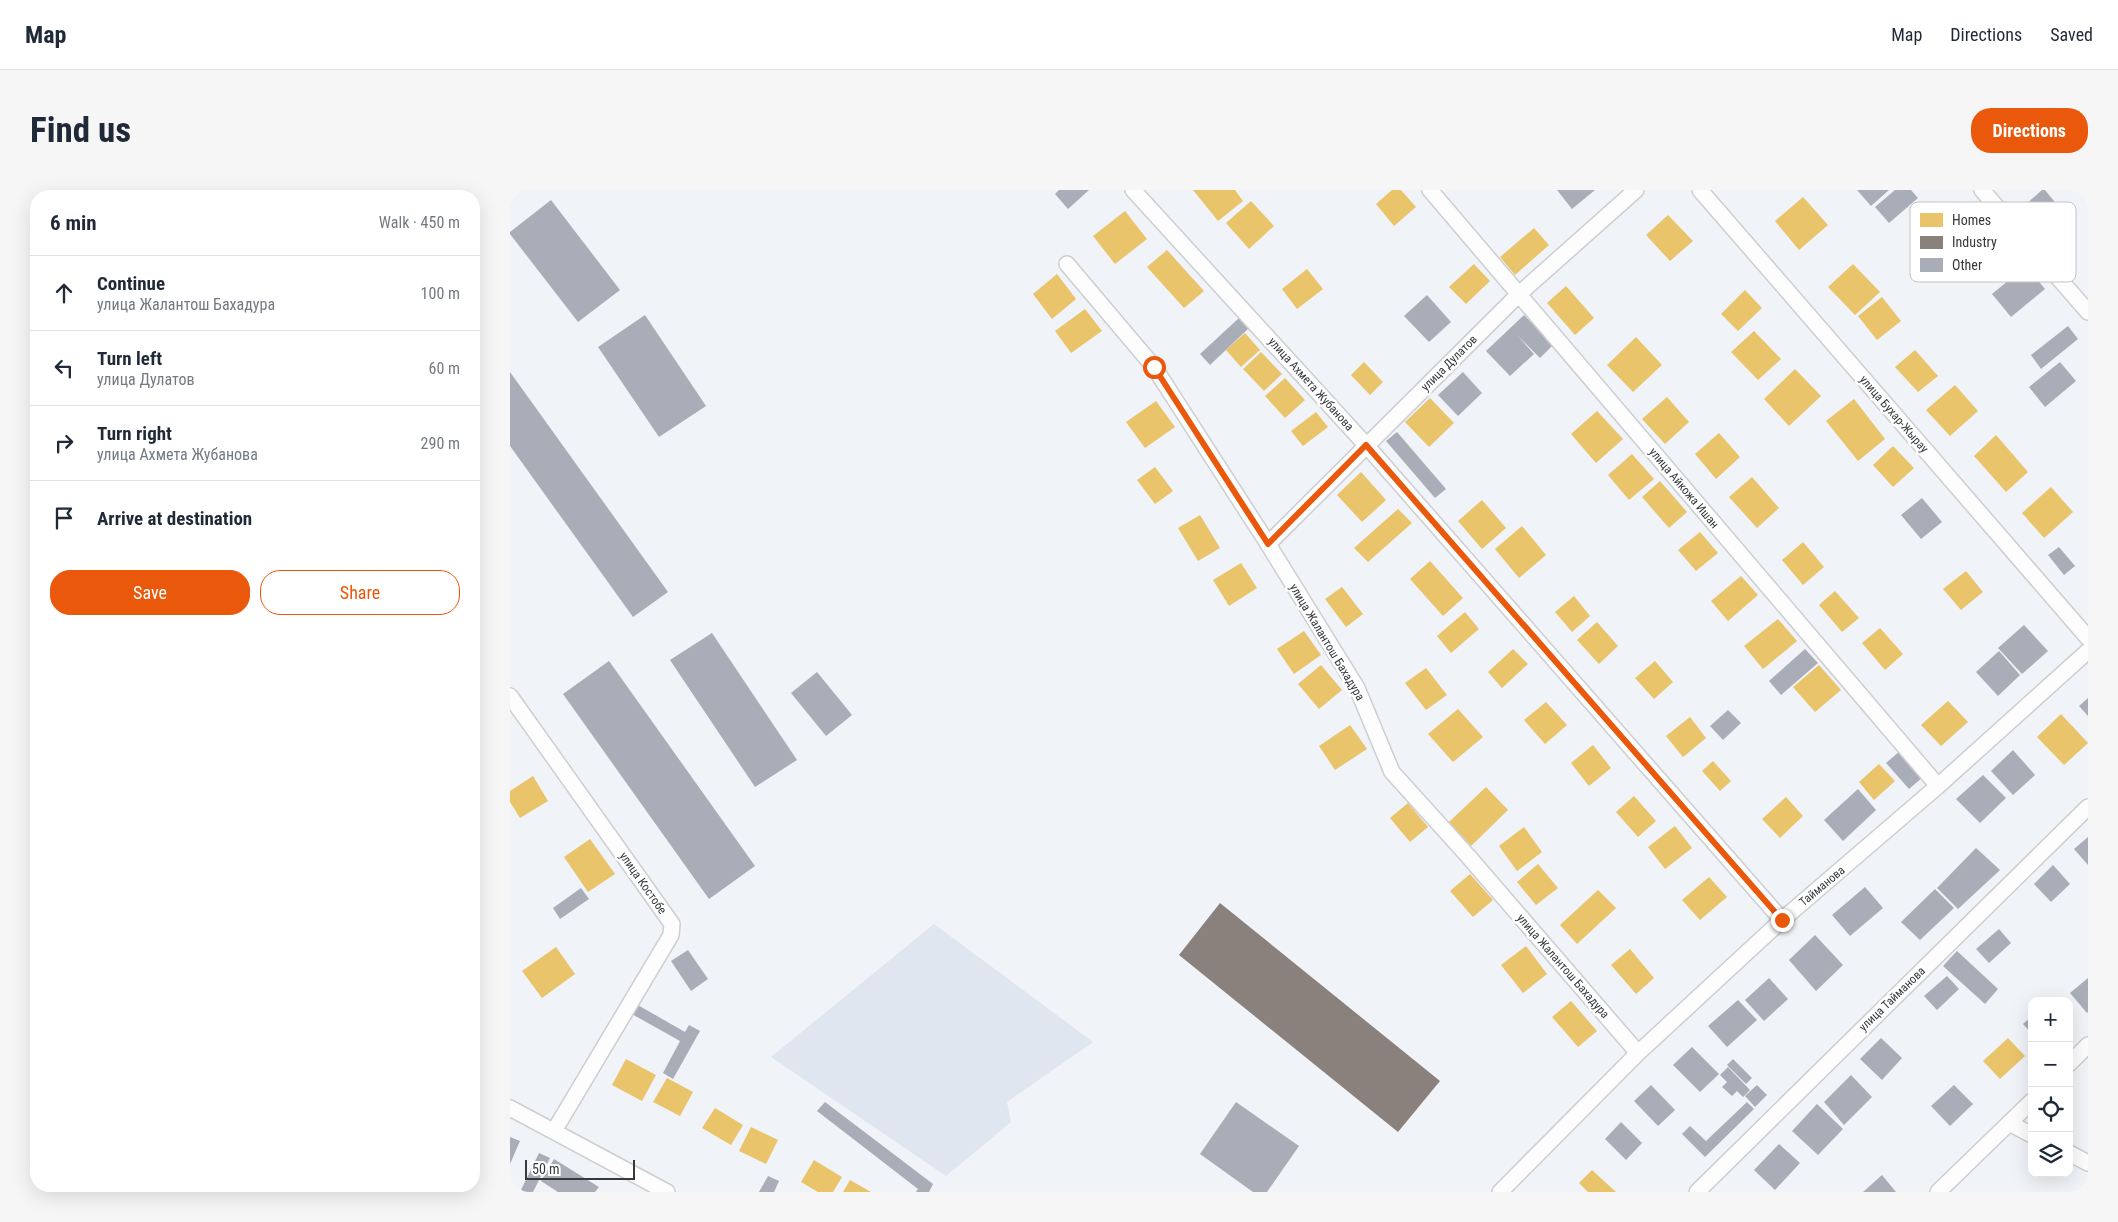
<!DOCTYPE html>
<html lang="en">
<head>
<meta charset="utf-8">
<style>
	body { margin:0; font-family:"Roboto Condensed",sans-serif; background:#f6f6f7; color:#1f2937 }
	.controls { position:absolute; right:15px; bottom:15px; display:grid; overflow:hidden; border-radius:10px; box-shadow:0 5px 20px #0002 }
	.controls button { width:45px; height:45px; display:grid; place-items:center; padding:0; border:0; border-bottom:1px solid #e0e1e3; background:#fff; color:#1f2937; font:25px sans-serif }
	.scale { position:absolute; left:15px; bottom:12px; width:110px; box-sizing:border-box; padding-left:5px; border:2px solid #36383b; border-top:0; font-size:14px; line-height:18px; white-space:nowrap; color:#36383b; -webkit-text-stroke:4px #fff; paint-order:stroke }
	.stop { position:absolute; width:15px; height:15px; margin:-11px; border:4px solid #ea580c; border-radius:50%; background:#fff }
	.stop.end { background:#ea580c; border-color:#fff; box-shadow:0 1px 5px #0008 }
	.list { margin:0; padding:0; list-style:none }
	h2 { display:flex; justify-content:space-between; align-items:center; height:65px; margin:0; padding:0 20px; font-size:21px }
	h2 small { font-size:16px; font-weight:400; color:#747a83 }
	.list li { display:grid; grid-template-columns:32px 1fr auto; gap:15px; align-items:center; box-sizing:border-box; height:75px; padding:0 20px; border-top:1px solid #e0e1e3 }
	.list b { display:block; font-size:19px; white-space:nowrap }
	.list p { margin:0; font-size:16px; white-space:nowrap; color:#747a83 }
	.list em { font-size:16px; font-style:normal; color:#747a83 }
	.actions { display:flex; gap:10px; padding:15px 20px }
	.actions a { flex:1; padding:11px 0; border:1px solid #ea580c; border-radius:20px; text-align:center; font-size:18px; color:#ea580c }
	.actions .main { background:#ea580c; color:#fff }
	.icon { flex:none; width:28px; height:28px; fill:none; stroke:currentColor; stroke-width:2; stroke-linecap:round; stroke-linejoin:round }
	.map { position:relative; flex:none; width:1578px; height:1002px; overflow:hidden; border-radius:20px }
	header { display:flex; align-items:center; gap:30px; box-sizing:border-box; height:70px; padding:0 25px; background:#fff; border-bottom:1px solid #e0e1e3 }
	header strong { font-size:24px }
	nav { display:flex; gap:28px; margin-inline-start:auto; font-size:18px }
	.intro { display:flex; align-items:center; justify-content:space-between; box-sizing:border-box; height:120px; padding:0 30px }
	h1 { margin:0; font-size:35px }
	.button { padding:12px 22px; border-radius:20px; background:#ea580c; color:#fff; font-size:18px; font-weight:700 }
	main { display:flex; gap:30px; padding:0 30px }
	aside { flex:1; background:#fff; border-radius:20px; box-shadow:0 5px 20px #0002 }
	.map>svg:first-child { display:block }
	.built { fill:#e0e6ef }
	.homes { fill:#e9c46a }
	.industry { fill:#8a817c }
	.building { fill:#a8adb7 }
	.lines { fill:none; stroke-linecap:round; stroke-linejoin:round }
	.minor-casing { stroke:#ccced2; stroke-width:18 }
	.minor { stroke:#fdfdfe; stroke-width:15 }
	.route { stroke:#ea580c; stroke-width:6 }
	.labels { text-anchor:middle; stroke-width:5; stroke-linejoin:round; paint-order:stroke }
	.street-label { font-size:12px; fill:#36383b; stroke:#fff }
	.key { fill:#fff; stroke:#c3c3c4; stroke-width:1 }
	.key-label { font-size:14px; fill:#36383b }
</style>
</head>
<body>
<header>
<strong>Map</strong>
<nav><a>Map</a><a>Directions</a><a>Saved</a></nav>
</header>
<div class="intro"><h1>Find us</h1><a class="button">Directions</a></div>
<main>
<aside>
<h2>6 min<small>Walk · 450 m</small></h2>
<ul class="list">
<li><svg class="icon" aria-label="ahead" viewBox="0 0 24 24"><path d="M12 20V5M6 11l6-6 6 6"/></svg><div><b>Continue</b><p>улица Жалантош Бахадура</p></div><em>100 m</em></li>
<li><svg class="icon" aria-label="left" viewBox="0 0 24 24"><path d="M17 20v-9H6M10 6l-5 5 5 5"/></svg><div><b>Turn left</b><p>улица Дулатов</p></div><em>60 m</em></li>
<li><svg class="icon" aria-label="right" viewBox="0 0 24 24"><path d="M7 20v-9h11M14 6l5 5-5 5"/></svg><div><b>Turn right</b><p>улица Ахмета Жубанова</p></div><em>290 m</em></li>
<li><svg class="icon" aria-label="arrive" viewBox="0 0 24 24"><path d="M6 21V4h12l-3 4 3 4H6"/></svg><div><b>Arrive at destination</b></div></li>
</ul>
<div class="actions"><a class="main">Save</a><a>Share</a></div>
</aside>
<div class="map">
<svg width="1578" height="1002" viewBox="0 0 1578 1002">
	<rect width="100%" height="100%" fill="#f0f3f7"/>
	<!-- built -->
	<polygon class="built" points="424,734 583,852 497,912 501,932 436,986 261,867"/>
	<!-- homes -->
	<g class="homes">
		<polygon points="683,0 725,0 733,11 708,31"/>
		<polygon points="882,0 891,0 906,17 884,36 866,14"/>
		<polygon points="1293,7 1318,35 1289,60 1265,31"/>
		<polygon points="741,11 764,36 739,59 716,33"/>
		<polygon points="615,21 637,49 605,74 583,46"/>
		<polygon points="1158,25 1183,51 1160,71 1136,45"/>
		<polygon points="1024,38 1039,55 1005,85 990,67"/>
		<polygon points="657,60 694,101 674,118 637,77"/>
		<polygon points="964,74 980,91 956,114 939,97"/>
		<polygon points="1343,74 1370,102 1345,125 1318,97"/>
		<polygon points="797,79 813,99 787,119 772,99"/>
		<polygon points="547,84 566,109 542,129 523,104"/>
		<polygon points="1056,96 1084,128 1065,145 1037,113"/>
		<polygon points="1235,100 1252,118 1228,141 1211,124"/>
		<polygon points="1372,107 1391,131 1367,150 1348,126"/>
		<polygon points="575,119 592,141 561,163 545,141"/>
		<polygon points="1244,141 1271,169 1248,190 1221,162"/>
		<polygon points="735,143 750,160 731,177 716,160"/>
		<polygon points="1126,147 1152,175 1123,202 1097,175"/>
		<polygon points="1405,160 1428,186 1408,202 1385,177"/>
		<polygon points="751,162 772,184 754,201 733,179"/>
		<polygon points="854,172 873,192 860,205 841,185"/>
		<polygon points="1285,179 1311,206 1279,236 1254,209"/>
		<polygon points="775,188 795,210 775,228 755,206"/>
		<polygon points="1445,195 1468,221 1440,246 1416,220"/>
		<polygon points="1157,207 1179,232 1155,254 1132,229"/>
		<polygon points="920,208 944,233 919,257 895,232"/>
		<polygon points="1344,209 1375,249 1348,271 1316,231"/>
		<polygon points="646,211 665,237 635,258 616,232"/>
		<polygon points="1087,221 1113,249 1086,273 1061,244"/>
		<polygon points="806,222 818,237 793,256 781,241"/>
		<polygon points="1209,243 1230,267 1206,289 1185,264"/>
		<polygon points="1486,245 1518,282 1496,302 1464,266"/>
		<polygon points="1383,256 1404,278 1383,297 1363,275"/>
		<polygon points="1122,264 1144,289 1119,310 1098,285"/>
		<polygon points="645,277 663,301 645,314 627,290"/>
		<polygon points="851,282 876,310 852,332 827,305"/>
		<polygon points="1242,287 1269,318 1247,338 1219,307"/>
		<polygon points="1150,291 1177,322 1159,338 1132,307"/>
		<polygon points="1541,297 1563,322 1534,348 1512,323"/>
		<polygon points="972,310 996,338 972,359 948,331"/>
		<polygon points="888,319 902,333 858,372 844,358"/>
		<polygon points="690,325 710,358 688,371 668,338"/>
		<polygon points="1012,336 1036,365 1009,388 985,359"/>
		<polygon points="1190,342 1208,363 1186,381 1168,360"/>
		<polygon points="1293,352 1314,377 1293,395 1272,370"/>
		<polygon points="920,371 953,408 933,426 900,389"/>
		<polygon points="731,373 747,398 719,416 703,390"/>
		<polygon points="1456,381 1473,402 1451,420 1433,399"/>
		<polygon points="1231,386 1248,405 1218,431 1201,411"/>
		<polygon points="832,397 853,424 836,437 815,409"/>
		<polygon points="1325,401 1349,428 1332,442 1309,415"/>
		<polygon points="1064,406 1080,426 1062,442 1045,422"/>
		<polygon points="955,422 969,439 941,463 927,446"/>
		<polygon points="1268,429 1287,451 1253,479 1234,456"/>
		<polygon points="1087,432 1108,456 1089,474 1067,450"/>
		<polygon points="1370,438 1393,464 1375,480 1352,453"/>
		<polygon points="794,441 811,465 784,484 767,459"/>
		<polygon points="1003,459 1018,474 992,498 978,482"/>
		<polygon points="1145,471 1163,492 1144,509 1125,488"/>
		<polygon points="811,475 832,500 809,519 788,494"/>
		<polygon points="1309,475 1331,500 1305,522 1283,497"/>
		<polygon points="916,478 937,505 916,520 895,493"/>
		<polygon points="1438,511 1458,532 1431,556 1411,535"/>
		<polygon points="1036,512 1057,535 1035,554 1014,530"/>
		<polygon points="948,519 973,547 943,572 918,544"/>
		<polygon points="1551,524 1578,553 1554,575 1527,547"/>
		<polygon points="1180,527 1196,548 1173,567 1156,546"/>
		<polygon points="840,535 857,559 825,580 809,556"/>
		<polygon points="1083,555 1101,578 1079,596 1061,573"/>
		<polygon points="1203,571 1221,591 1210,601 1192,581"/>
		<polygon points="1369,574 1385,591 1364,610 1349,592"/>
		<polygon points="23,586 38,611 10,628 0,612 0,601"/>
		<polygon points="976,597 998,620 961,656 939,632"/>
		<polygon points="1124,606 1146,631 1128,647 1106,622"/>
		<polygon points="1276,607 1293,626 1270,648 1252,629"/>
		<polygon points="898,613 918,637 900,652 880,628"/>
		<polygon points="1165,636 1182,658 1155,679 1138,657"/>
		<polygon points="1014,637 1032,662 1007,681 989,656"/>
		<polygon points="80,649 105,684 78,702 54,667"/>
		<polygon points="1028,674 1048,698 1026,715 1007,692"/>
		<polygon points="960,684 983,710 963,727 940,701"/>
		<polygon points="1199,687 1217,707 1190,730 1172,710"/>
		<polygon points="1088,700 1106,718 1067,754 1050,735"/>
		<polygon points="1016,756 1037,784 1013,803 991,775"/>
		<polygon points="46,757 65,784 32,808 12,781"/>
		<polygon points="1120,759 1144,788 1126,804 1101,775"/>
		<polygon points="1061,811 1087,841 1068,857 1042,827"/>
		<polygon points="1498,848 1515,866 1490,889 1473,871"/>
		<polygon points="116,869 146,885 132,911 102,895"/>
		<polygon points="157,888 183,902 170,926 143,912"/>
		<polygon points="205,918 233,935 221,955 192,938"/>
		<polygon points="241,937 268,950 256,974 229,961"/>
		<polygon points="304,970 332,987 323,1002 308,1002 291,992"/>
		<polygon points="1082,980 1106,1002 1078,1002 1069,993"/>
		<polygon points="340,990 361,1002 333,1002"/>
	</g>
	<!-- industry -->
	<polygon class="industry" points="710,713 930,891 888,942 669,765"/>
	<!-- building -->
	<g class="building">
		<polygon points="549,0 579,0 558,19 545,4"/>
		<polygon points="1047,0 1085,0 1062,19"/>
		<polygon points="1347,0 1379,0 1361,16"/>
		<polygon points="1385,0 1401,0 1408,8 1379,33 1365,17"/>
		<polygon points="1532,0 1535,0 1553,22 1534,39 1514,16"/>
		<polygon points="41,10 110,100 68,132 0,44 0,42"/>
		<polygon points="1516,76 1535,99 1501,127 1482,104"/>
		<polygon points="917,105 941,132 919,152 894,126"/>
		<polygon points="135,125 196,216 149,247 88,157"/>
		<polygon points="1014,125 1043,155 1030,168 1006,144 1024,164 1000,186 976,161"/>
		<polygon points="729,128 739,138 700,175 690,164"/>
		<polygon points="1558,136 1568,149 1531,179 1521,165"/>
		<polygon points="1550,172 1566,191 1535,217 1519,197"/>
		<polygon points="0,182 158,402 123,427 0,256"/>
		<polygon points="953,182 972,203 948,226 928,205"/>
		<polygon points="887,242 936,299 925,308 876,251"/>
		<polygon points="1412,308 1432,332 1411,349 1391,325"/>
		<polygon points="1549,357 1565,376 1554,385 1538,365"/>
		<polygon points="1514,435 1538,461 1512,484 1488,458"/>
		<polygon points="202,443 287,570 245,597 160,470"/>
		<polygon points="1295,459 1308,473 1271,505 1259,491"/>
		<polygon points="1489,461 1510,485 1488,506 1466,482"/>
		<polygon points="99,471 245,676 199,709 53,504"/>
		<polygon points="307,482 342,525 316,546 281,503"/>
		<polygon points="1578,508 1578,526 1569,516"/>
		<polygon points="1218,520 1231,533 1213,550 1200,536"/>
		<polygon points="1503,560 1525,585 1503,605 1481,581"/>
		<polygon points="1390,561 1413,587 1399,599 1376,573"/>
		<polygon points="1473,585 1496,608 1470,633 1446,609"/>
		<polygon points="1348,599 1366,620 1333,651 1314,630"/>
		<polygon points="1578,647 1578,675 1564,659"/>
		<polygon points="1466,658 1490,680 1448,719 1427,698"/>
		<polygon points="1543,675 1560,694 1541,712 1524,694"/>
		<polygon points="1355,697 1373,718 1340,746 1322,725"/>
		<polygon points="71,698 79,709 50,729 43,718"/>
		<polygon points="1425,699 1444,718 1410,750 1391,732"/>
		<polygon points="1489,739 1501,753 1479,773 1466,759"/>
		<polygon points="1305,745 1333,775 1306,801 1279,770"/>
		<polygon points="178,760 198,789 181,801 161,771"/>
		<polygon points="1447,761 1488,799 1475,814 1433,776"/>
		<polygon points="1437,786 1449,799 1427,820 1414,806"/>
		<polygon points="1259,788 1278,809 1254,831 1235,810"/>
		<polygon points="1578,788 1578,822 1577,823 1560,803"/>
		<polygon points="1228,810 1247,830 1217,857 1198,836"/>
		<polygon points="126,814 175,842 179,835 190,841 163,889 153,883 170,851 120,823"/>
		<polygon points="1522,826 1522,844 1513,834"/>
		<polygon points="1371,848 1392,868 1372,890 1350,869"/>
		<polygon points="1182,857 1209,884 1190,902 1163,875"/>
		<polygon points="1223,869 1242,888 1236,894 1217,875"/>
		<polygon points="1218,877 1240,900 1233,907 1227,901 1222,906 1212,897 1217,892 1210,885"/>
		<polygon points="1341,885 1362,907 1334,935 1314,912"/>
		<polygon points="1141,895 1165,920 1148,936 1124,911"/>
		<polygon points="1247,895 1257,905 1245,917 1235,906"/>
		<polygon points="1444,895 1463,914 1440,936 1421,916"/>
		<polygon points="315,912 423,994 419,1002 406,1002 408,999 307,921"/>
		<polygon points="726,912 789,956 757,1002 743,1002 690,964"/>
		<polygon points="1237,912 1244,919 1195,967 1172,944 1180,936 1196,951"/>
		<polygon points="1307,914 1333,939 1308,965 1282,941"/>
		<polygon points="1111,932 1132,953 1116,970 1095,949"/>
		<polygon points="0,947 10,951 0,974"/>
		<polygon points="1269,954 1290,973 1265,1000 1244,980"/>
		<polygon points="29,963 40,968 23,1002 10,1002"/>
		<polygon points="44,969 89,997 85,1002 48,1002 31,991"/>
		<polygon points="1372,985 1386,1002 1353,1002"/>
		<polygon points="258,986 269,991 264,1002 249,1002"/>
	</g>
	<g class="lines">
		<!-- minor casing -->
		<g class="minor-casing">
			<g id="minor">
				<polyline points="623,0 856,255 1272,730"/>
				<polyline points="920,0 1428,596"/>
				<polyline points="1190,0 1578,448"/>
				<polyline points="1472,0 1578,122"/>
				<polyline points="557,74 644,177 758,354 847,498 882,582 958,666 1128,863"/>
				<polyline points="758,354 1009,104 1126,0"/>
				<polyline points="0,506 162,734 161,745 44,941"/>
				<polyline points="1559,874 1578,855"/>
				<polyline points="0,918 157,1002"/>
				<polyline points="1499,933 1522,945"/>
				<polyline points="1559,963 1578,973"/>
				<polyline points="990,1002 1128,863 1272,730 1428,596 1578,461"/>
				<polyline points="1187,1002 1578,617"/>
				<polyline points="1428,1002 1522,911"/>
			</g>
		</g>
		<!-- minor -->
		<use href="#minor" class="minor"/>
	</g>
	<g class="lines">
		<!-- route -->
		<polyline class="route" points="644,177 758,354 856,255 1272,730"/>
	</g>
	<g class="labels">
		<!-- street labels -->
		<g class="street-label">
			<text transform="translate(939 173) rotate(-45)" y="4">улица Дулатов</text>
			<text transform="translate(801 194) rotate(48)" y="4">улица Ахмета Жубанова</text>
			<text transform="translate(1384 224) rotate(49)" y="4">улица Бухар-Жырау</text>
			<text transform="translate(1174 298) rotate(50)" y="4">улица Айкожа Ишан</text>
			<text transform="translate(817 452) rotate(59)" y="4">улица Жалантош Бахадура</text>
			<text transform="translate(133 693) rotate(55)" y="4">улица Костобе</text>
			<text transform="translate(1312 696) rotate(-40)" y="4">Тайманова</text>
			<text transform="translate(1053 776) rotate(49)" y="4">улица Жалантош Бахадура</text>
			<text transform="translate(1382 809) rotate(-44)" y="4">улица Тайманова</text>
		</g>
	</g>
	<!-- legend -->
	<rect x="1400" y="12" width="166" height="80" rx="8" class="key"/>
	<rect x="1410" y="23" width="23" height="14" fill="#e9c46a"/>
	<rect x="1410" y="46" width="23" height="13" fill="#8a817c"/>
	<rect x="1410" y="68" width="23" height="14" fill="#a8adb7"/>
	<g class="key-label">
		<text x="1442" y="35">Homes</text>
		<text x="1442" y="57">Industry</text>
		<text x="1442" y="80">Other</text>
	</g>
</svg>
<div class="controls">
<button>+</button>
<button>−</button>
<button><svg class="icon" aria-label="locate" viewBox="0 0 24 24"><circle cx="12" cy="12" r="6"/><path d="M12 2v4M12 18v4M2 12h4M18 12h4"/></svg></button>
<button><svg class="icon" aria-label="layers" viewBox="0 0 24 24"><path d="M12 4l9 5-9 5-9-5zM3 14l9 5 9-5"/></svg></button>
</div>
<div class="scale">50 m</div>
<div class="stop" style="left:644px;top:177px"></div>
<div class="stop end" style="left:1272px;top:730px"></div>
</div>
</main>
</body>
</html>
